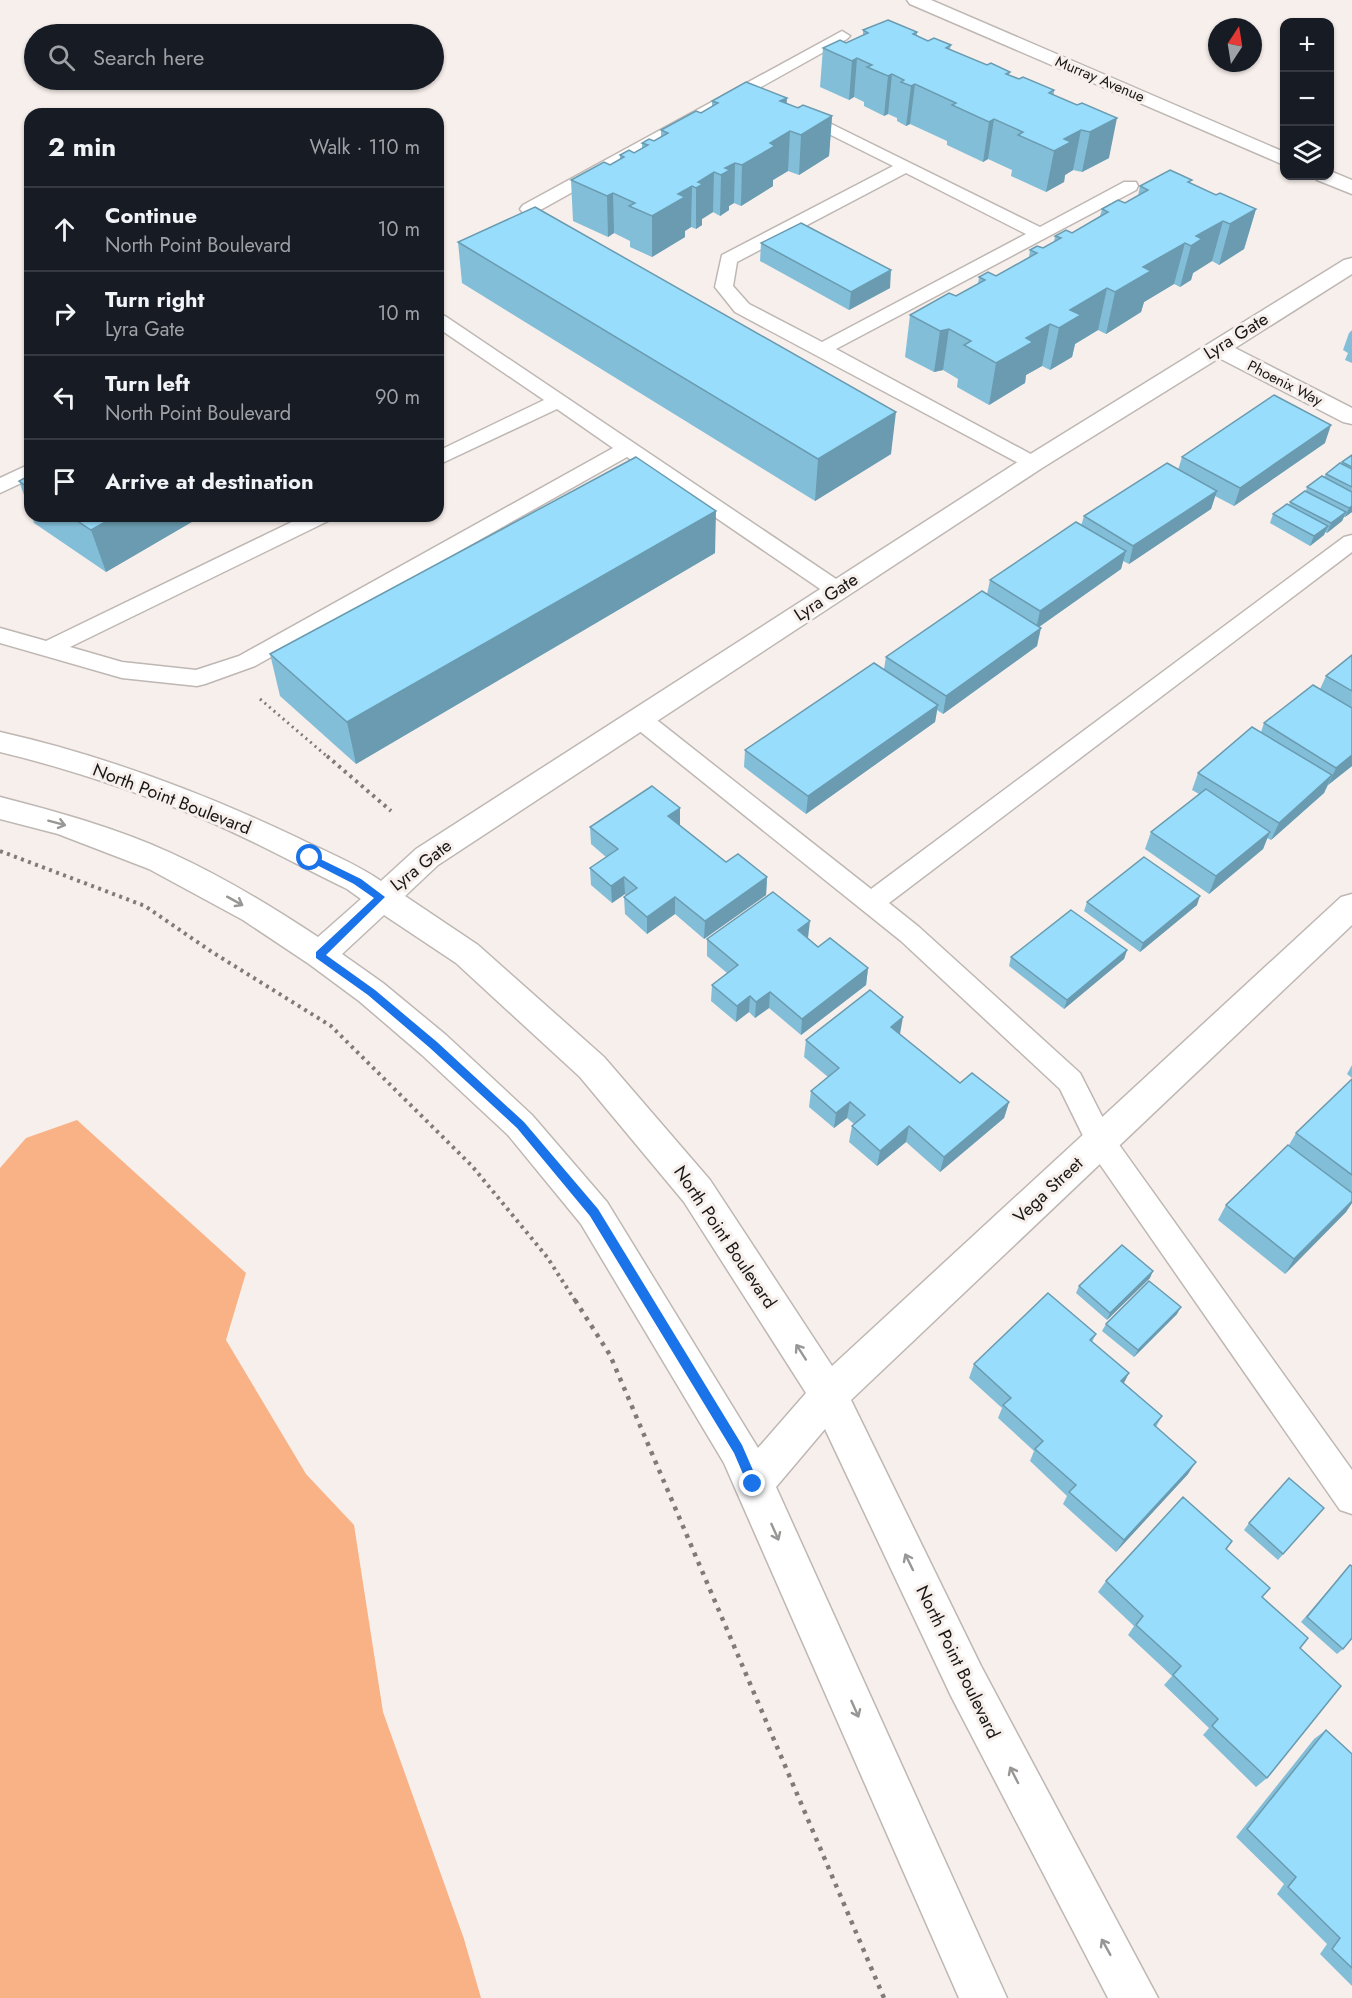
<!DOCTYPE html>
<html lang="en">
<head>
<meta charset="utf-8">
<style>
	body { margin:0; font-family:Jost,sans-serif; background:#20242c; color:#f1f3f6 }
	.controls { position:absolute; right:18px; top:18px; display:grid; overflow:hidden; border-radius:12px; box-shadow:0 2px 4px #0004 }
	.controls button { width:54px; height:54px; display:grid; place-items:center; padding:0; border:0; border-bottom:2px solid #363941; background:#171b24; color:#f1f3f6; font:30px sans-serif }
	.compass { position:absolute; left:1208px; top:18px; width:54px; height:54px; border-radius:50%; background:#171b24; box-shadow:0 2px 4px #0004; rotate:12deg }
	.stop { position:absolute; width:18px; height:18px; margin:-14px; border:4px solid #1a73e8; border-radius:50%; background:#fff }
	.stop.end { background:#1a73e8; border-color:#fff; box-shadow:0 2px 6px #0008 }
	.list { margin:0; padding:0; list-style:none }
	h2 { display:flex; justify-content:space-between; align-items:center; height:78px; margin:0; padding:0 24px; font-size:26px }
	h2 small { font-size:20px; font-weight:400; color:#9ea1a6 }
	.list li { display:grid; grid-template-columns:39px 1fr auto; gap:18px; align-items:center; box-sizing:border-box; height:84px; padding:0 24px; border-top:2px solid #363941 }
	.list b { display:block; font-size:22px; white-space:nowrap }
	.list p { margin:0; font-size:20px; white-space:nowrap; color:#9ea1a6 }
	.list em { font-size:20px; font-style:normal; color:#9ea1a6 }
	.icon { flex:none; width:33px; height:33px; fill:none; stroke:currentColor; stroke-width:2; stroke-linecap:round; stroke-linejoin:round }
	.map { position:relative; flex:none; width:1352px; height:1998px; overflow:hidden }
	.search { position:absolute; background:#171b24; box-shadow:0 2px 4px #0004; left:24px; top:24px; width:420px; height:66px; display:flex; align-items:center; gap:15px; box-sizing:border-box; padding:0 21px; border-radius:33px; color:#9ea1a6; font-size:22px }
	.panel { position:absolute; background:#171b24; box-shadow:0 2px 4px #0004; left:24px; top:108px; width:420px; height:414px; border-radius:18px }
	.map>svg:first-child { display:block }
	.water { fill:#f9b286 }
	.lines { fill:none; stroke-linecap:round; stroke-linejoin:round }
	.lane-casing { stroke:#beb7b3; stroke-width:3 }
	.street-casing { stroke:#beb7b3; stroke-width:3 }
	.secondary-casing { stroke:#beb7b3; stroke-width:3 }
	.path-far2 { stroke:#807b79; stroke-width:3; stroke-dasharray:2 4; stroke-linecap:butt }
	.path-far1 { stroke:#807b79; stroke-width:4; stroke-dasharray:3 4.5; stroke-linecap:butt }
	.path { stroke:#807b79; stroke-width:4.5; stroke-dasharray:4 6; stroke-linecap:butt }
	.lane { fill:#fff; fill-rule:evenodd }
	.street { fill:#fff; fill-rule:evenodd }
	.secondary { fill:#fff; fill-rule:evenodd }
	.wall { fill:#83bed8 }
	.shaded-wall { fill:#6a9bb0 }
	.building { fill:#98ddfb; stroke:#6a9bb0; stroke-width:1.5 }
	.oneway { stroke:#989796 }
	.route { fill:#1a73e8 }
	.labels { text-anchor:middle; stroke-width:6; stroke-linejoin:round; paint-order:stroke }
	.far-street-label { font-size:15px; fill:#191715; stroke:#f7efeb }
	.street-label { font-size:18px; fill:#191715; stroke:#f7efeb }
</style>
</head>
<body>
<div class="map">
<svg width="1352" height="1998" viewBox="0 0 1352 1998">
	<rect width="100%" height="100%" fill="#f7efeb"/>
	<!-- water -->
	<polygon class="water" points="77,1120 246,1273 226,1340 306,1474 354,1525 383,1712 464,1939 481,1998 0,1998 0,1168 26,1138"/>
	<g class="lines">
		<!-- lane casing -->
		<g class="lane-casing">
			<g id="lane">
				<polygon points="842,31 850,36 847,39 535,213 523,213 520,209 523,205"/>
				<path d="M 799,108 L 1040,227 L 1124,182 L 1136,182 L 1138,186 L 1136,190 L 836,349 L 1040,459 L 1043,463 L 1040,467 L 1026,467 L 735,312 L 715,287 L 722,255 L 893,166 L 793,116 L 791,113 L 793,110 ZM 906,173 L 1026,234 L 822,342 L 749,304 L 733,286 L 737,262 Z"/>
				<polygon points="438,314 445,316 845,585 848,590 845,595 837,597 829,595 627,457 255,666 205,684 197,686 122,678 0,643 0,628 46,641 304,516 332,516 328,521 70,647 122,662 196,670 239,656 613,448 557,409 438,465 438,451 544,400 438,328"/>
				<polygon points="30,464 30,479 0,493 0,478"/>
				<polygon points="1352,535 1352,552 889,903 919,927 1080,1073 1110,1132 1352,1470 1352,1514 1340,1510 1090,1150 1060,1089 901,941 632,725 628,719 632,713 640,711 648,713 871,889 1344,537"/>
			</g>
		</g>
		<!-- street casing -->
		<g class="street-casing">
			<path id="street" d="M 1352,258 L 1352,274 L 1235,348 L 1352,408 L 1352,424 L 1343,422 L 1219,358 L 1042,468 L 438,865 L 405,896 L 478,945 L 604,1057 L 710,1180 L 832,1366 L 1341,897 L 1352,894 L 1352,925 L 851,1400 L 981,1666 L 1158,1998 L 1108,1998 L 951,1696 L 825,1429 L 776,1487 L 1007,1998 L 959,1998 L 724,1463 L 581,1224 L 508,1135 L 422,1055 L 359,1001 L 309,964 L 243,920 L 149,869 L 58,834 L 0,819 L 0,797 C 58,812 116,828 171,853 C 222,876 271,906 318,937 L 361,899 L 347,889 C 301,867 255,841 208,821 C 141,793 71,769 0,752 L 0,732 C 102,755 201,792 296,837 C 324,851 355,863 381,881 L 416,849 L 1024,458 L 1344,260 ZM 384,915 L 456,963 L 580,1077 L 684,1202 L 806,1393 L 758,1448 L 607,1202 L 532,1115 L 446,1035 L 383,983 L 342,954 Z"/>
		</g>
		<!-- secondary casing -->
		<g class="secondary-casing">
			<g id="secondary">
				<polygon points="907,0 931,0 1284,152 1284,165 910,4"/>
				<polygon points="1330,171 1352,180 1352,194 1317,180 1314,176 1330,176"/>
			</g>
		</g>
		<!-- path-far2 -->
		<polyline class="path-far2" points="260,699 329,758"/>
		<!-- path-far1 -->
		<g class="path-far1">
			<polyline points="327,756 391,811"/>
			<polyline points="0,851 145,906 212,952 331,1026 472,1166 547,1257 576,1302"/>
		</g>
		<!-- path -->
		<polyline class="path" points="575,1300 610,1355 884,1998"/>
		<!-- lane -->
		<use href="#lane" class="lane"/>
		<!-- street -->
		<use href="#street" class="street"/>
		<!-- secondary -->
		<use href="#secondary" class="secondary"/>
	</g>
	<!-- wall -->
	<g class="wall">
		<polygon points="863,30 917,32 917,36 928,41 951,45 950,49 987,65 1010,72 1009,75 1019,79 1054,90 1054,95 1077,105 1109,158 1082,172 1073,170 1065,175 1064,182 1046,192 1011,176 1012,170 988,159 983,162 947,145 947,141 910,124 906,126 897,121 897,118 888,114 884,116 864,106 864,102 854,97 849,100 820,87 823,48 846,43 863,35"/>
		<polygon points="712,101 786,103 798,108 832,116 829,156 799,175 788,171 773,180 773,186 741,206 734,203 729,206 729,210 720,216 713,212 702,219 702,225 696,229 691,227 685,231 685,237 652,257 630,247 630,241 614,233 608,237 573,221 571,180 610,165 620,159 620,155 634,153 642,148 642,143 654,141 661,137 661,130 701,113 712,107"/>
		<polygon points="1191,184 1216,195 1256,209 1244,249 1219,265 1212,261 1193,273 1191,280 1180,287 1174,284 1144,302 1141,312 1106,334 1098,330 1075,344 1072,357 1050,370 1042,366 1026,375 1025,383 989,405 957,387 958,379 943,370 934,372 905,357 910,315 956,296 978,284 979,277 996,276 1029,257 1030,250 1043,248 1054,242 1055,236 1072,233 1100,216 1102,209 1125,203 1138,196 1140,186"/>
		<polygon points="458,242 891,454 815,501 462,283"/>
		<polygon points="761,243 890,288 849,310 760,261"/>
		<polygon points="1352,330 1352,363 1345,360 1348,353 1343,350 1349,333"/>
		<polygon points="1325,443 1234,506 1215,496 1211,509 1129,564 1123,561 1121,569 1039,627 1037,646 943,714 937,710 935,722 806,814 744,767 745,750 884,669 886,657 987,594 990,580 1081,526 1084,516 1178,470 1182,457"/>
		<polygon points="1352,455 1352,512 1345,517 1344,517 1342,521 1327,533 1325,532 1324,535 1310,546 1270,523 1273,514 1289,505 1290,502 1306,491 1307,487 1324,477 1326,474 1341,464 1342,462"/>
		<polygon points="30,475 30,512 19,481"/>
		<polygon points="32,516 202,516 106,572 34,523"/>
		<polygon points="715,553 356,764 280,696 270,654"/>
		<polygon points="1352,655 1352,766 1328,785 1324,793 1271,840 1267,838 1263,849 1209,894 1145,849 1151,832 1199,794 1192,790 1198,773 1261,732 1264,723 1320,689 1326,676"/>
		<polygon points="680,826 726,862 767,877 766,895 704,939 675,914 647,934 625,914 624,897 626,896 625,894 612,903 591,885 590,868 606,857 591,844 590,827"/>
		<polygon points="1087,902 1197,905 1140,952 1084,911"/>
		<polygon points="808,938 818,947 868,968 866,985 801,1035 769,1008 755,1018 749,1012 736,1022 711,1001 712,985 727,973 707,956 707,939"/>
		<polygon points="1127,950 1124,959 1064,1009 1009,966 1011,957"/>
		<polygon points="899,1034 960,1083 1009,1102 1004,1118 940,1172 906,1142 877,1166 849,1142 852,1126 854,1124 847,1118 834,1128 809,1107 811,1091 828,1077 804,1057 806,1040 900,1034"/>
		<polygon points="1352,1065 1352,1078 1347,1074"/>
		<polygon points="1352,1079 1352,1203 1346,1212 1285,1274 1218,1220 1226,1205 1289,1145 1296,1133"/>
		<polygon points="1150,1278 1107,1320 1076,1293 1079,1286"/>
		<polygon points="1177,1314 1134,1357 1102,1331 1106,1324"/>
		<polygon points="1096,1334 1092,1342 1124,1383 1162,1416 1156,1427 1188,1474 1116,1552 1063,1504 1067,1496 1030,1461 1034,1451 998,1418 1002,1408 969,1378 974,1364"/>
		<polygon points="1324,1508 1278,1560 1244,1530 1249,1523"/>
		<polygon points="1232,1541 1226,1549 1300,1648 1267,1778 1256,1787 1203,1735 1209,1728 1164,1685 1172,1676 1128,1635 1134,1626 1098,1592 1106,1581"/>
		<polygon points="1350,1565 1343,1649 1337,1654 1301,1622"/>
		<polygon points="1326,1730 1352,1754 1352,1986 1320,1954 1327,1944 1277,1894 1284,1884 1236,1837 1314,1739"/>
	</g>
	<!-- shaded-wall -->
	<g class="shaded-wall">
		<polygon points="857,58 854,97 849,100 852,61"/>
		<polygon points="892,74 888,114 884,116 888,76"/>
		<polygon points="915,84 910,124 906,126 911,86"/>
		<polygon points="787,98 785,134 790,131 788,171 773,180 773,186 741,206 742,165 770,143 780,101"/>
		<polygon points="832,116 829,156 799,175 801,135"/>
		<polygon points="1117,118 1109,158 1082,172 1090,132"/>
		<polygon points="994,119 988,159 983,162 989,122"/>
		<polygon points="1081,130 1073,170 1065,175 1064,182 1046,192 1054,151 1064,139"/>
		<polygon points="735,163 734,203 729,206 729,210 720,216 721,175 725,168"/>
		<polygon points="714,172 713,212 702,219 702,225 696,229 696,188 698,182"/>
		<polygon points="692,186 691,227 685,231 685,237 652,257 652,216 678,194"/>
		<polygon points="613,193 614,233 608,237 607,196"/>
		<polygon points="1256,209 1244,249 1219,265 1230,224"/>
		<polygon points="1223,221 1212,261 1193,273 1191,280 1180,287 1191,246 1196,236"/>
		<polygon points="1185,243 1174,284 1144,302 1141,312 1106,334 1115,292 1143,267"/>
		<polygon points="891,270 890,288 849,310 851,292"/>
		<polygon points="1107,288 1098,330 1075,344 1072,357 1050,370 1059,328 1070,310"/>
		<polygon points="1050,324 1042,366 1026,375 1025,383 989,405 996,363 1026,338"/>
		<polygon points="949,329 943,370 934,372 940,331"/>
		<polygon points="896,412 891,454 815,501 818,459"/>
		<polygon points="1331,425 1325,443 1234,506 1240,488"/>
		<polygon points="1217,491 1211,509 1129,564 1133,546"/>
		<polygon points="1352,506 1352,512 1345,517 1349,508"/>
		<polygon points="716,511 715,553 356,764 347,722"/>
		<polygon points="1346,512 1342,521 1327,533 1331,523"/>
		<polygon points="116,516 202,516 106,572 91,530"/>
		<polygon points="1328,526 1324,535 1310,546 1314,536"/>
		<polygon points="1126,551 1121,569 1036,629 1040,611"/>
		<polygon points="1041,628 1037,646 943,714 946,696"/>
		<polygon points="938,705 935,722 806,814 808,796"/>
		<polygon points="1352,755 1352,766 1328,785 1336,768"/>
		<polygon points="1332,775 1324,793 1271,840 1279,823"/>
		<polygon points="680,808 680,826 668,816"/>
		<polygon points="1270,832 1263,849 1209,894 1216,876"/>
		<polygon points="624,877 625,894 612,903 611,886"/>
		<polygon points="767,877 766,895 704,939 705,921"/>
		<polygon points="1200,896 1197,905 1140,952 1143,943"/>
		<polygon points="675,897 675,914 647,934 647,917"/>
		<polygon points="810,921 808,938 798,930"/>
		<polygon points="1127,950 1124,959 1064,1009 1067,1000"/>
		<polygon points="868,968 866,985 801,1035 802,1019"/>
		<polygon points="770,992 769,1008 755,1018 756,1002"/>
		<polygon points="750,996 749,1012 736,1022 737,1006"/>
		<polygon points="903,1017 900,1034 888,1044 891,1027"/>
		<polygon points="850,1102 847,1118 834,1128 836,1113"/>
		<polygon points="1009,1102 1004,1118 940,1172 944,1157"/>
		<polygon points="909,1126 906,1142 877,1166 880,1151"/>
		<polygon points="1352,1201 1352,1203 1346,1212 1285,1274 1294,1259"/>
		<polygon points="1153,1271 1150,1278 1107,1320 1110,1313"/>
		<polygon points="1181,1307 1177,1314 1134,1357 1138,1350"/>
		<polygon points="1129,1373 1122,1387 1121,1381"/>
		<polygon points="1196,1462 1188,1474 1116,1552 1124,1540"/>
	</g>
	<!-- building -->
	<g class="building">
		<polygon points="888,20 917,32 913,34 928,41 934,38 951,45 946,48 987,65 991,63 1010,72 1006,74 1019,79 1023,77 1054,90 1049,93 1077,105 1082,103 1117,118 1090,132 1081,130 1064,139 1071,142 1054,151 1018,135 1023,132 994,119 989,122 952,105 956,103 915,84 911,86 901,82 904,80 892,74 888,76 867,67 872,65 857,58 852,61 823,48 840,40 846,43 868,33 863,30"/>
		<polygon points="746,82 787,98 780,101 798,108 803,105 832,116 801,135 790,131 770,143 775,146 742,165 735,163 725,168 730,170 721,175 714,172 698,182 703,184 696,188 692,186 678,194 685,197 652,216 629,206 635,203 613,193 607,196 571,180 604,162 610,165 624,157 620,155 629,150 634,153 648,145 642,143 649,139 654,141 668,133 661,130 696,111 701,113 718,103 712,101"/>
		<polygon points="1170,170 1192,180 1188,182 1216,195 1220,193 1256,209 1230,224 1223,221 1196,236 1202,239 1191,246 1185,243 1143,267 1151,271 1115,292 1107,288 1070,310 1081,315 1059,328 1050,324 1026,338 1033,342 996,363 964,345 971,341 949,329 940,331 910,315 949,293 956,296 985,280 979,277 988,272 996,276 1037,253 1030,250 1037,246 1043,248 1061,238 1055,236 1066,230 1072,233 1108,212 1102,209 1118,200 1125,203 1148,190 1140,186"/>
		<polygon points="535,207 896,412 818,459 458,242"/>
		<polygon points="801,223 891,270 851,292 761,243"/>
		<polygon points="1274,395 1331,425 1240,488 1182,457"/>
		<polygon points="1352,455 1352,467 1342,462"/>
		<polygon points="636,457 716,511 347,722 270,654"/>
		<polygon points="1167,463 1217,491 1133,546 1084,516"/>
		<polygon points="1340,463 1352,469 1352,487 1326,474"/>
		<polygon points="30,475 30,489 19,481"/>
		<polygon points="1322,476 1352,492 1352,506 1349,508 1307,487"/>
		<polygon points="1305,491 1346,512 1331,523 1290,502"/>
		<polygon points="1287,504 1328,526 1314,536 1273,514"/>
		<polygon points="70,516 116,516 91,530"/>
		<polygon points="1076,522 1126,551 1040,611 990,580"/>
		<polygon points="982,591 1041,628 946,696 886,657"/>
		<polygon points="1352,655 1352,691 1326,676"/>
		<polygon points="874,663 938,705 808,796 745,750"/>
		<polygon points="1313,685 1352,708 1352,755 1336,768 1264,723"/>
		<polygon points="1252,727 1332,775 1279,823 1198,773"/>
		<polygon points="652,786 680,808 668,816 726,862 738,854 767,877 705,921 675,897 647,917 624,897 637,888 624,877 611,886 590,868 618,849 590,827"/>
		<polygon points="1206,789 1270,832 1216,876 1151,832"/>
		<polygon points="1144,857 1200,896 1143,943 1087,902"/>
		<polygon points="773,892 810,921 798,930 818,947 830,938 868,968 802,1019 770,992 756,1002 750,996 737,1006 712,985 738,965 707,939"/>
		<polygon points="1071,910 1127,950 1067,1000 1011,957"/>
		<polygon points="870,990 903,1017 891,1027 960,1083 972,1073 1009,1102 944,1157 909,1126 880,1151 852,1126 865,1115 850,1102 836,1113 811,1091 839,1068 806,1040"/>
		<polygon points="1352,1079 1352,1175 1296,1133"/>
		<polygon points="1288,1145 1352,1193 1352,1201 1294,1259 1226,1205"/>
		<polygon points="1122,1245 1153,1271 1110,1313 1079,1286"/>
		<polygon points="1149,1281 1181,1307 1138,1350 1106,1324"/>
		<polygon points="1048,1293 1096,1334 1090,1340 1129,1373 1121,1381 1162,1416 1154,1425 1196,1462 1124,1540 1069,1492 1076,1485 1035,1449 1043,1441 1003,1405 1011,1398 974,1364"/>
		<polygon points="1289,1478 1324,1508 1283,1554 1249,1523"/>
		<polygon points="1183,1497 1232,1541 1226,1549 1270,1588 1262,1597 1308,1638 1300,1648 1341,1686 1267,1778 1212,1726 1218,1719 1173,1675 1181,1666 1136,1625 1143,1616 1106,1581"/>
		<polygon points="1350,1565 1352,1566 1352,1638 1343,1649 1307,1617"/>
		<polygon points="1326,1730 1352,1754 1352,1968 1332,1949 1340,1938 1288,1887 1296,1877 1247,1829"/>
	</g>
	<!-- one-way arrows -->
	<defs><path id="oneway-shaft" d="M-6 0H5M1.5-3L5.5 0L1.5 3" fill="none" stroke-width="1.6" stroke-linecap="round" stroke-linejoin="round" transform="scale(1.5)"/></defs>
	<g class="oneway">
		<use href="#oneway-shaft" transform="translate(57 823) rotate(15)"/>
		<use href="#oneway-shaft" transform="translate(235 901) rotate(29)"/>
		<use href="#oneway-shaft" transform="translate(801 1352) rotate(-123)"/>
		<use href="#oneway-shaft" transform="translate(775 1532) rotate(66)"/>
		<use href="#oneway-shaft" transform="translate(909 1562) rotate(-116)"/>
		<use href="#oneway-shaft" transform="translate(855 1709) rotate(66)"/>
		<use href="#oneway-shaft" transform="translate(1014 1775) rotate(-117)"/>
		<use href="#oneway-shaft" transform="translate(1106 1947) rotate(-119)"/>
	</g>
	<!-- route -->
	<polygon class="route" points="310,854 361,879 385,897 326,955 375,990 437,1042 524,1122 598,1209 742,1445 759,1484 757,1488 749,1488 734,1453 590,1216 517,1128 430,1048 368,995 316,958 316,952 374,898 354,884 307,860 307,855"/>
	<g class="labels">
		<!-- far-street labels -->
		<g class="far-street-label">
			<text transform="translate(1100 79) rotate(23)" y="5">Murray Avenue</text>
			<text transform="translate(1285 383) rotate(27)" y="5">Phoenix Way</text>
		</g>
		<!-- street labels -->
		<g class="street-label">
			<text transform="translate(1236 336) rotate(-32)" y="6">Lyra Gate</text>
			<text transform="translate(826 597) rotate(-33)" y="6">Lyra Gate</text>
			<text transform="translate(172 799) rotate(21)" y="6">North Point Boulevard</text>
			<text transform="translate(421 865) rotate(-38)" y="6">Lyra Gate</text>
			<text transform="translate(1048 1190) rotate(-43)" y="6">Vega Street</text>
			<text transform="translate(725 1237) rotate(56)" y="6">North Point Boulevard</text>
			<text transform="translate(958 1662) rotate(64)" y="6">North Point Boulevard</text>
		</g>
	</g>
</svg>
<div class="controls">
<button>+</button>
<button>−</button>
<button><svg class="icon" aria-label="layers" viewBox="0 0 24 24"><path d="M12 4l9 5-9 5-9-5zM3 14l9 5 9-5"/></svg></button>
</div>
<svg class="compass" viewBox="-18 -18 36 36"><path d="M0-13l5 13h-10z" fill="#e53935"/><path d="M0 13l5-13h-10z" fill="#9ea1a6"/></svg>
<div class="stop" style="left:310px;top:858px"></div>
<div class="stop end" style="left:753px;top:1484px"></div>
<div class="search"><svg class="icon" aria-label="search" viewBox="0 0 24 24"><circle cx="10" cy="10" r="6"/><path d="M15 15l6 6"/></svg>Search here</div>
<section class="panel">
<h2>2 min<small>Walk · 110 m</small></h2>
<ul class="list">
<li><svg class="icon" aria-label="ahead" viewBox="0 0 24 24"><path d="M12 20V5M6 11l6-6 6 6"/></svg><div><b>Continue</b><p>North Point Boulevard</p></div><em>10 m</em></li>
<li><svg class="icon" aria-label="right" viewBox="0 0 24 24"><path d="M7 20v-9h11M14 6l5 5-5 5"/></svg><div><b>Turn right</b><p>Lyra Gate</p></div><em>10 m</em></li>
<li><svg class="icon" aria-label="left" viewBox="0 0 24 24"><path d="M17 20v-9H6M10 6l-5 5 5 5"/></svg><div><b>Turn left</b><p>North Point Boulevard</p></div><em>90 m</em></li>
<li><svg class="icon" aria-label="arrive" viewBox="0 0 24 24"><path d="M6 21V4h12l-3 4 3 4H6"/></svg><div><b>Arrive at destination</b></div></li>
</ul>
</section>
</div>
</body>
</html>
